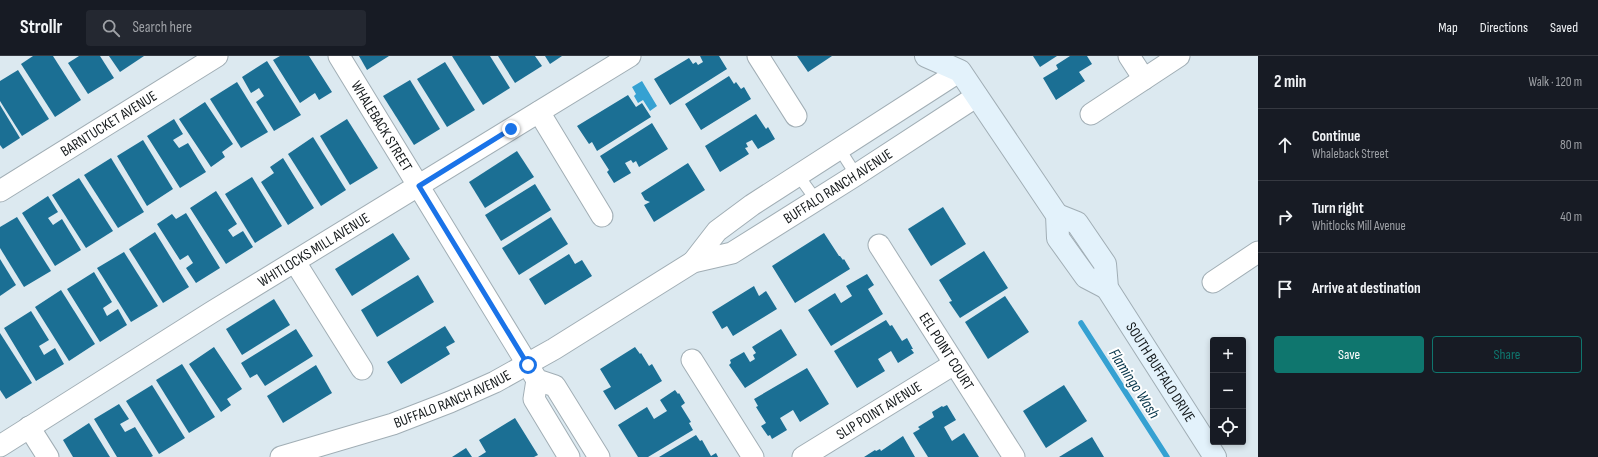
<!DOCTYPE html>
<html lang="en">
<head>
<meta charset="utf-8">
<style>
	body { margin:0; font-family:"Sofia Sans Condensed",sans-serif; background:#242831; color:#f1f3f6 }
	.controls { position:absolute; right:12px; bottom:12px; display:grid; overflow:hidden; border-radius:4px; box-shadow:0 2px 6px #0003 }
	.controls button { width:36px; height:36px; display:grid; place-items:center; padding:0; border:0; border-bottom:1px solid #363941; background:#171b24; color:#f1f3f6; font:20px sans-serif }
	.stop { position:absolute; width:12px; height:12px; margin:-9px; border:3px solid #1a73e8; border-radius:50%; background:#fff }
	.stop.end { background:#1a73e8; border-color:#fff; box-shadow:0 1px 4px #0008 }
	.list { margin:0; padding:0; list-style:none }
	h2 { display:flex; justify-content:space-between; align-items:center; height:52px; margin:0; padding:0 16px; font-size:17px }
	h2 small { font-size:13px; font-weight:400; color:#9ea1a6 }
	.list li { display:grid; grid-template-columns:26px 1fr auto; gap:12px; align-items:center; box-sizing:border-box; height:72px; padding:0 16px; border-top:1px solid #363941 }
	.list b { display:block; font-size:15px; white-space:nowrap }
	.list p { margin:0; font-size:13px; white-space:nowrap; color:#9ea1a6 }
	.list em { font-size:13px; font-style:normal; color:#9ea1a6 }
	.actions { display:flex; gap:8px; padding:12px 16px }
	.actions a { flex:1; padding:9px 0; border:1px solid #0f766e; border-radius:4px; text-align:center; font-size:14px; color:#0f766e }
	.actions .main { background:#0f766e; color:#fff }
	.icon { flex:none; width:22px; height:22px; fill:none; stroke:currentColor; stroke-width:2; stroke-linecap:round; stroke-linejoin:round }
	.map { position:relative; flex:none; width:1258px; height:401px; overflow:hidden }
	header { display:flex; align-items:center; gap:24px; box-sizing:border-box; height:56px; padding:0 20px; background:#171b24; border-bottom:1px solid #363941 }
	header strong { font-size:19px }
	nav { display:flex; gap:22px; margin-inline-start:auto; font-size:14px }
	.search { width:280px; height:36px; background:#242831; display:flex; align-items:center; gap:10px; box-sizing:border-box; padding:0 14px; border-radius:4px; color:#9ea1a6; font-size:15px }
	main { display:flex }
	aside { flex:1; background:#171b24 }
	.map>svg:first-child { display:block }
	.water { fill:#35a1d2 }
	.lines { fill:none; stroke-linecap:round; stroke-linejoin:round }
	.stream { stroke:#35a1d2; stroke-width:5.5 }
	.building { fill:#1b6f94 }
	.lane-casing { stroke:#a1aeb5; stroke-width:13 }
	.street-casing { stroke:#a1aeb5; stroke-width:23 }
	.secondary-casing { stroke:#a1aeb5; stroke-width:24 }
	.lane { stroke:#fff; stroke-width:11 }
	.street { stroke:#fff; stroke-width:21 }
	.secondary { stroke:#e3f2fb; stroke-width:22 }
	.route { stroke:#1a73e8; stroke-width:5 }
	.labels { text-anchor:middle; stroke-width:4; stroke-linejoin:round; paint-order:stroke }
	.street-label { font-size:15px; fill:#151a1c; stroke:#fff }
	.water-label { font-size:16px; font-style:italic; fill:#08374c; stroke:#fff }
</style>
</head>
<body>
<header>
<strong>Strollr</strong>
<div class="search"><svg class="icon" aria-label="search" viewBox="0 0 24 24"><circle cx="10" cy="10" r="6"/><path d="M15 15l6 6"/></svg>Search here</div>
<nav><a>Map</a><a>Directions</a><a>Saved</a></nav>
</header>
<main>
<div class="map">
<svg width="1258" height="401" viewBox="0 0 1258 401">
	<rect width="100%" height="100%" fill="#dce9f0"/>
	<!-- water -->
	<polygon class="water" points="642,25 657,50 650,55 643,44 638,47 634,40 636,38 632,31"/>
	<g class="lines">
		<!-- stream -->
		<polyline class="stream" points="1081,267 1167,401"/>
	</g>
	<!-- building -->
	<g class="building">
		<polygon points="33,0 53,0 81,44 55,61 21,8"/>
		<polygon points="79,0 100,0 114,22 88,38 68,7"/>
		<polygon points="109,0 144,0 120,16"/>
		<polygon points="280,0 309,0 332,36 319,44 315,37 300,47 273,4"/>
		<polygon points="359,0 389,0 367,14"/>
		<polygon points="452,0 490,0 510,32 483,49"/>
		<polygon points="498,0 535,0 542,10 515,27"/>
		<polygon points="545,0 562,0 550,8"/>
		<polygon points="700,0 719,0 727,13 670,49 654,23 689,2 693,8 696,6 698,9 703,6"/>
		<polygon points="797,0 832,0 808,16"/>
		<polygon points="1033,0 1057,0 1040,11"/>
		<polygon points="1070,0 1087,0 1092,8 1079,16 1085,25 1056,44 1043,22 1058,13 1056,9"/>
		<polygon points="267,5 301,59 274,75 256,46 264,40 259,32 251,37 242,21"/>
		<polygon points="445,6 475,54 447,71 417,23"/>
		<polygon points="18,14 49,63 22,80 0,45 0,25"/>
		<polygon points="729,20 734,28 736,26 741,33 744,31 751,43 701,74 685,48"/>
		<polygon points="410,24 440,73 414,89 383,40"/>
		<polygon points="237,26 268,76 241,92 210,43"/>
		<polygon points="628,39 636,51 642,47 651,61 597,95 592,86 589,88 577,70"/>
		<polygon points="205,46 233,88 222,96 225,101 211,111 179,63"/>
		<polygon points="0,49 20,82 3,93 0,89"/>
		<polygon points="756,58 766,73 768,71 775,83 758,93 752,84 746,87 748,91 745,92 749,98 720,116 705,90"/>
		<polygon points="174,63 183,78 173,84 179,92 188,87 206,116 180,132 147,80"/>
		<polygon points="347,63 378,112 350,129 320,80"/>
		<polygon points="652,67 668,93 639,111 636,105 633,107 631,104 625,107 631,117 614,127 607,116 609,114 600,100"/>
		<polygon points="313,81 346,134 321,150 288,98"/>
		<polygon points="143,84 173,133 147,150 117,100"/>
		<polygon points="517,95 534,121 485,152 469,126"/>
		<polygon points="111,102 144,156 118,172 84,119"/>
		<polygon points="283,102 314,152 288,169 261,126 274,117 270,111"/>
		<polygon points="688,107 705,134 654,166 644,149 650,146 645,144 641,137"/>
		<polygon points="252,121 282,170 255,187 225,138"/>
		<polygon points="79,122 113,175 86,192 52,139"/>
		<polygon points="535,128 551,154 501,185 485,159"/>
		<polygon points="216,135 237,168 228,174 233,181 243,175 253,191 226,208 190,152"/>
		<polygon points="48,140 58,156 48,162 53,169 62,163 81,194 55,210 22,157"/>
		<polygon points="943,151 966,188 931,210 908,173"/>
		<polygon points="186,157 220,212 196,227 186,212 193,207 188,199 180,204 157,168 172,158 176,163"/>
		<polygon points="17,161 51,215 24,231 0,192 0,171"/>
		<polygon points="551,161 568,188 519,219 502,192"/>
		<polygon points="155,176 189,231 163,247 129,193"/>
		<polygon points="393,177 410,203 352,240 335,213"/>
		<polygon points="824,177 839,200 840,200 843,204 844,203 850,213 795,247 772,210"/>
		<polygon points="984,195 1008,232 960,262 949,246 952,245 939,224"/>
		<polygon points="124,196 158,250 131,266 97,212"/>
		<polygon points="569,198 575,208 582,204 592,220 545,249 529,223"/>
		<polygon points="0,203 16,229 0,240"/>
		<polygon points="94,216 112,246 103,252 107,260 118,253 127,269 100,286 67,233"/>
		<polygon points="867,218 874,229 868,233 883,258 831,290 808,254 835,237 841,247 852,240 846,230"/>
		<polygon points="418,219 434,246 377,281 361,254"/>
		<polygon points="754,230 759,240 766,235 777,253 733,280 727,270 722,273 712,256"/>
		<polygon points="61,234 95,288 69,305 35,251"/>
		<polygon points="1005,240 1029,276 988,303 965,266"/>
		<polygon points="274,243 290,269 242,299 226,273"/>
		<polygon points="31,255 49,284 39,290 44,299 55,292 64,308 36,325 4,272"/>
		<polygon points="886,264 890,270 892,269 902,285 907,282 913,293 911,293 914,297 898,307 891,295 878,303 885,315 857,332 834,295"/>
		<polygon points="445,270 455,286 446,291 450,298 401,328 387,306"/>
		<polygon points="296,273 313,300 265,330 257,318 250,322 241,307"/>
		<polygon points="781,273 797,299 745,332 729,309 731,307 730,304 744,296 750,306 755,303 753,299 756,297 752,291"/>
		<polygon points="0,277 32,327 6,343 0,334"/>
		<polygon points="214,291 242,333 227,343 231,349 221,356 189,308"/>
		<polygon points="635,291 640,298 641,297 649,310 652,308 662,325 615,354 603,335 611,331 600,313"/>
		<polygon points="182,308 215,361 189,377 156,324"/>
		<polygon points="316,309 332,337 283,367 267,340"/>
		<polygon points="807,312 829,348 800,366 793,354 780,362 787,374 772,383 770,379 768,380 761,370 766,367 756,351 758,350 754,343"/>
		<polygon points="152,329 185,382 159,398 126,345"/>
		<polygon points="1064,329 1087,365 1046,392 1023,355"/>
		<polygon points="675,334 678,338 679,337 685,347 681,350 691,366 689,367 693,374 648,401 638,401 618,369 647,351 654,363 667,355 660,344"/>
		<polygon points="119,348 129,363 120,368 125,376 135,371 153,400 151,401 117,401 94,363"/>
		<polygon points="947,349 956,364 944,371 952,385 964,377 979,401 928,401 913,377 920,373 918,371 934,361 932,356 942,350 943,351"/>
		<polygon points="515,362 538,399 534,401 478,401 486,396 479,384"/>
		<polygon points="89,367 110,401 73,401 63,384"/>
		<polygon points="696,379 700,385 702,384 711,400 716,397 718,401 659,401"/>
		<polygon points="903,380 915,401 864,401 875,394 876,395 880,393 881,395"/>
		<polygon points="1092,381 1104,401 1059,401"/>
		<polygon points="466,392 472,401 452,401"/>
	</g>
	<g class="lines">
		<!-- lane casing -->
		<g class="lane-casing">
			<g id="lane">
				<polyline points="839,92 856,119"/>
				<polyline points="798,119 816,144"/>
			</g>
		</g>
		<!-- street casing -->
		<g class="street-casing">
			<g id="street">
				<path id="s1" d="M 339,0 L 537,324 L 555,330 L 599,401"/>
				<polyline points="758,0 796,60"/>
				<polyline points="1129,0 1144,23"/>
				<polyline points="539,56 602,160"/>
				<polyline points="1091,58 1179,0"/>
				<path id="s2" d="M 0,135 L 217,0"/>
				<path id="s3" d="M 879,189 L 1014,401"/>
				<polyline points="295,206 362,313"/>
				<polyline points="693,206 717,175 752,149 960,15"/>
				<polyline points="1213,226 1258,196"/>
				<polyline points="692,304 753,401"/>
				<polyline points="537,324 534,343 569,401"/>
				<polyline points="29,371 48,401"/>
				<path id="s4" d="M 0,390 L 212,256 L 630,0"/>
				<path id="s5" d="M 281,401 L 393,368 L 450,346 L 495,326 L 554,293 L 693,206 L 732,197 L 856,119 L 977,40"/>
				<path id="s6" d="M 803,401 L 954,308"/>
			</g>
		</g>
		<!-- secondary casing -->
		<g class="secondary-casing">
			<g id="secondary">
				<polyline points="926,0 960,15 1057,159 1058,182 1086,221 1107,232"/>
				<path id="s7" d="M 1057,159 L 1077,167 L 1105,208 L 1107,232 L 1215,401"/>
			</g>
		</g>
		<!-- lane -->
		<use href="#lane" class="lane"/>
		<!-- street -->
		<use href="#street" class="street"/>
		<!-- secondary -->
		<use href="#secondary" class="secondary"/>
	</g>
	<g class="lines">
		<!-- route -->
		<polyline class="route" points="511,73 419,130 528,309"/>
	</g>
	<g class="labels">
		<!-- street labels -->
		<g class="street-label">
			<text dy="5" stroke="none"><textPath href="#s2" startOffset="128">BARNTUCKET AVENUE</textPath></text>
			<text dy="5" stroke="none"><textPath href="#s1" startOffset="82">WHALEBACK STREET</textPath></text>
			<text dy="5" stroke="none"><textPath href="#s5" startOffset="624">BUFFALO RANCH AVENUE</textPath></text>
			<text dy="5" stroke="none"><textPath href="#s4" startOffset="370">WHITLOCKS MILL AVENUE</textPath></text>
			<text dy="5" stroke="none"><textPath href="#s3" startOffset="126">EEL POINT COURT</textPath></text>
			<text dy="5" stroke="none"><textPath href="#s7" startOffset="195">SOUTH BUFFALO DRIVE</textPath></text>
			<text dy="5" stroke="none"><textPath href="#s5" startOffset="181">BUFFALO RANCH AVENUE</textPath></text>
			<text dy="5" stroke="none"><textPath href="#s6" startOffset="89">SLIP POINT AVENUE</textPath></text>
		</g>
		<!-- water labels -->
		<g class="water-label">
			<text transform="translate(1135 327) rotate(57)" y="6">Flamingo Wash</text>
		</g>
	</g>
</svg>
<div class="controls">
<button>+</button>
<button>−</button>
<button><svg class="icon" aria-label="locate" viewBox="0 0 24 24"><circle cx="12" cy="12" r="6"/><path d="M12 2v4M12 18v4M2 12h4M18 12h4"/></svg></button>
</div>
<div class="stop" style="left:528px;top:309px"></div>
<div class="stop end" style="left:511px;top:73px"></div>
</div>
<aside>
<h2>2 min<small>Walk · 120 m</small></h2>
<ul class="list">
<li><svg class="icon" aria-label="ahead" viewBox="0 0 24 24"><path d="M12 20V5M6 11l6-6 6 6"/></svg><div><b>Continue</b><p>Whaleback Street</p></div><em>80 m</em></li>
<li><svg class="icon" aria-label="right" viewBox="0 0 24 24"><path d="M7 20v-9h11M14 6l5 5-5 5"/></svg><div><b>Turn right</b><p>Whitlocks Mill Avenue</p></div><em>40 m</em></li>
<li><svg class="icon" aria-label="arrive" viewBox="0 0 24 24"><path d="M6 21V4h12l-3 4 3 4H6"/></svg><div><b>Arrive at destination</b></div></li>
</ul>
<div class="actions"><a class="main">Save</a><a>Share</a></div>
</aside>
</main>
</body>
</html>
